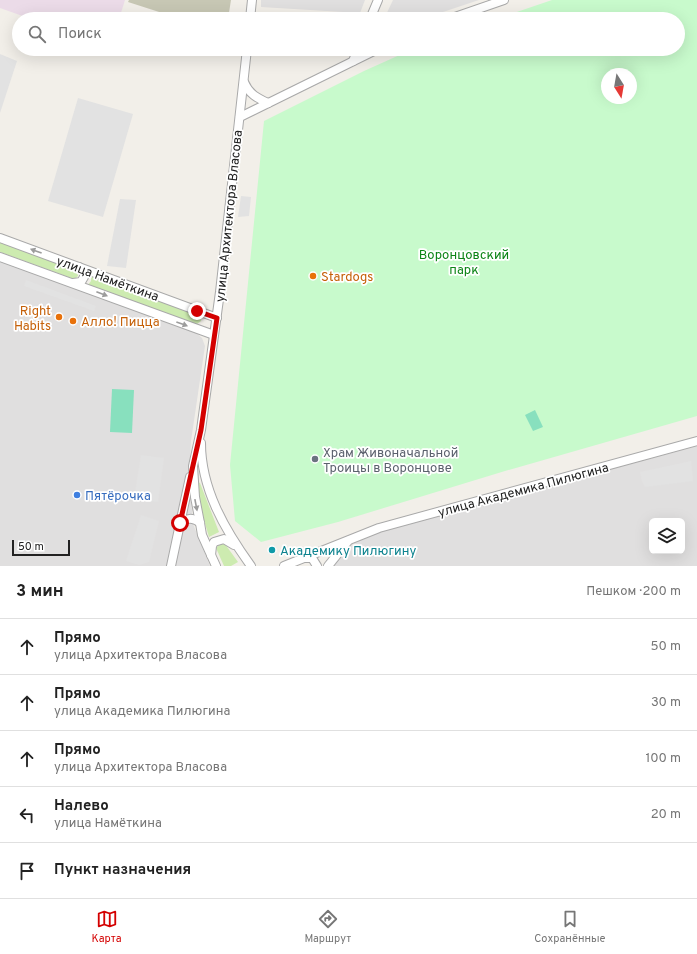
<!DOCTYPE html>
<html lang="ru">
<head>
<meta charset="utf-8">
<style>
	body { margin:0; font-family:Overpass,sans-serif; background:#f2f2f2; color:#222 }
	.controls { position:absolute; right:12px; bottom:12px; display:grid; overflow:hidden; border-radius:6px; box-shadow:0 4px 16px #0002 }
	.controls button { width:36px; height:36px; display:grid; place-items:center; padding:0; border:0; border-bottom:1px solid #e0e0e0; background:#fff; color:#222; font:20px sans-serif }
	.compass { position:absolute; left:601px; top:68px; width:36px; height:36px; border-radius:50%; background:#fff; box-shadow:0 4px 16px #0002; rotate:169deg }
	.scale { position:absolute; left:12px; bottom:10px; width:58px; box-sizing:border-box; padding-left:4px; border:2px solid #222; border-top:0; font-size:11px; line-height:14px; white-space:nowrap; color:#222; -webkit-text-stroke:3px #fff; paint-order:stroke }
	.stop { position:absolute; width:12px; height:12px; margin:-9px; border:3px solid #d40000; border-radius:50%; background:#fff }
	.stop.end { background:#d40000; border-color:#fff; box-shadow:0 1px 4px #0008 }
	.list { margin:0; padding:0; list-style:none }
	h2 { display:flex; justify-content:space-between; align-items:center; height:52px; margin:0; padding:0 16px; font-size:17px }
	h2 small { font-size:13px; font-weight:400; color:#767676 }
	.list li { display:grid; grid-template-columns:26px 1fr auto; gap:12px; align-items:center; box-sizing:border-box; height:56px; padding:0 16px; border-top:1px solid #e0e0e0 }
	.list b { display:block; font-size:15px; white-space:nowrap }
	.list p { margin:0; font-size:13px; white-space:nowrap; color:#767676 }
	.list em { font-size:13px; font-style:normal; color:#767676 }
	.icon { flex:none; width:22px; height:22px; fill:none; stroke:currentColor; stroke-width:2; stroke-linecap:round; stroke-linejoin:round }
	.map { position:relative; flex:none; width:697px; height:566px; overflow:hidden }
	.search { position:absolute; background:#fff; box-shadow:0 4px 16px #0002; left:12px; right:12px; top:12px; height:44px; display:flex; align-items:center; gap:10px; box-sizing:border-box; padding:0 14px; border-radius:22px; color:#767676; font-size:15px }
	.sheet { height:332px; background:#fff }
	nav { display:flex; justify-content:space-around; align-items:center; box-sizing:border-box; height:56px; border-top:1px solid #e0e0e0; background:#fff; font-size:11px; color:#767676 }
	nav a { display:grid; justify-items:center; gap:2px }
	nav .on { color:#d40000 }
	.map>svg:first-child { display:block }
	.residential { fill:#e0dfdf; fill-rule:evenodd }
	.industrial { fill:#ebdbe8 }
	.construction { fill:#c7c7b4 }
	.grass { fill:#cdebb0 }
	.park { fill:#c8facc; fill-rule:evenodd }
	.pitch { fill:#88e0be }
	.parking { fill:#e2e2e2 }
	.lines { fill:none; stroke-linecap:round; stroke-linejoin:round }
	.minor-casing { stroke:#a9a9a9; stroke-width:10 }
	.minor { stroke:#fff; stroke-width:8 }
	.oneway { fill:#9c9c9c }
	.route { stroke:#d40000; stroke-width:5 }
	.food-dot { fill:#e8710a; stroke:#fff; stroke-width:1.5 }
	.worship-dot { fill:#6b7280; stroke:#fff; stroke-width:1.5 }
	.shop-dot { fill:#3f7fe0; stroke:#fff; stroke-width:1.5 }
	.culture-dot { fill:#0f9aa8; stroke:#fff; stroke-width:1.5 }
	.labels { text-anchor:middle; stroke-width:3.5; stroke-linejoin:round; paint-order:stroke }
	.street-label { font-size:13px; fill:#222; stroke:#fff }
	.park-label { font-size:13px; fill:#0c8416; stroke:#fff }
	.food-label { font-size:13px; fill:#c56008; stroke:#fff; text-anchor:start }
	.worship-label { font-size:13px; fill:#5b616d; stroke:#fff; text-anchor:start }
	.shop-label { font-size:13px; fill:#366cbe; stroke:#fff; text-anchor:start }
	.culture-label { font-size:13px; fill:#0d838f; stroke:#fff; text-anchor:start }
</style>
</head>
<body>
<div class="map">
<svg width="697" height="566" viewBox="0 0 697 566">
	<rect width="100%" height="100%" fill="#f2efe9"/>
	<!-- residential -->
	<g class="residential">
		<polygon points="261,0 365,0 360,13 261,7"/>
		<polygon points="393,0 479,0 422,19 384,19"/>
		<polygon points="0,261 195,332 202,338 205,346 191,441 189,470 193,524 210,566 0,566"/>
		<path d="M 697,446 L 697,566 L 331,566 L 340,552 L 356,542 L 382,531 ZM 652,521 L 682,521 L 682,551 L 652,551 Z"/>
	</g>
	<!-- industrial -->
	<polygon class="industrial" points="0,0 125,0 119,19 31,19 0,8"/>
	<!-- construction -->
	<polygon class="construction" points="129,0 231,0 228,19 181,19 128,2"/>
	<!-- grass -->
	<g class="grass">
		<polygon points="0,242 77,270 78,276 74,279 0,252"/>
		<polygon points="91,276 200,316 201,321 197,324 88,285 91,281"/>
		<polygon points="198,482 200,483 219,532 209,537 201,510"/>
		<polygon points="220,544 225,544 238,562 231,566 224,566 216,548"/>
	</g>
	<!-- park -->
	<path class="park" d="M 552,0 L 697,0 L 697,416 L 505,471 L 338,522 L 261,542 L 235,521 L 230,465 L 264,121 L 364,71 L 413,49 L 678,49 L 678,19 L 496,19 ZM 607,74 L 631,74 L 631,98 L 607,98 Z"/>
	<!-- pitch -->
	<g class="pitch">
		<polygon points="112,389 134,390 132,433 110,432"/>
		<polygon points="535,410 543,427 533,431 525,415"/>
	</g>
	<!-- parking -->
	<g class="parking">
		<polygon points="0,54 17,61 0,113"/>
		<polygon points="78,98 133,114 103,217 48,201"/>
		<polygon points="241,196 251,197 249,216 238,217"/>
		<polygon points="120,199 136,200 126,268 107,266"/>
		<polygon points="26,280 96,306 94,311 24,286"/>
		<polygon points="141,455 164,458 158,502 134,499"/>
		<polygon points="691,461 693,481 645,487 642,481 640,472"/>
		<polygon points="141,515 159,521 149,562 139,565 126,561"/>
	</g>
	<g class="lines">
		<!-- minor casing -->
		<g class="minor-casing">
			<g id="minor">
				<polyline points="250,19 252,0"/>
				<polyline points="370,19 378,0"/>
				<polyline points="449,19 504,0"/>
				<polyline points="353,61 358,49"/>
				<path d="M 244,82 C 249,94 257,98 268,103"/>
				<polyline points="240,117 378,49"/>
				<polyline points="0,238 217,318"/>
				<polyline points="0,257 214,335"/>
				<polyline points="73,283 81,282 84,277 84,271 79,267"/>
				<path d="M 201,443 C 201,489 225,530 251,566"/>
				<path d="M 180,523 C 187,518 192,517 200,523"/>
				<polyline points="211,555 212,546 214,542 224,539 234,545"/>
				<polyline points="305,558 312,558 317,566"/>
				<polyline points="171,566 190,477"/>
				<polyline points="216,566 202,535 200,523 195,497 193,466 201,430 220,292 247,49"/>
				<polyline points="284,566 379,528 697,441"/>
				<polyline points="328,566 348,541"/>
			</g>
		</g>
		<!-- minor -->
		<use href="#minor" class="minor"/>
	</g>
	<!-- one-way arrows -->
	<defs><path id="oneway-solid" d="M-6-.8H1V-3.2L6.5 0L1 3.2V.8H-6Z"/></defs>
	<g class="oneway">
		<use href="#oneway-solid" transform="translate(36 251) rotate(-160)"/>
		<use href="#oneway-solid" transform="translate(102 294) rotate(21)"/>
		<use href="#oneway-solid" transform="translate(182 324) rotate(20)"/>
		<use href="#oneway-solid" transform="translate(196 505) rotate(79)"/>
	</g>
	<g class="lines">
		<!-- route -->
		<polyline class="route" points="180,523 201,430 217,318 197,311"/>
	</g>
	<!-- markers -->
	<g class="food-dot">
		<circle cx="313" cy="276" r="4"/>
		<circle cx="59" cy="317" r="4"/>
		<circle cx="73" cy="321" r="4"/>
	</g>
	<circle class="worship-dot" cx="315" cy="459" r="4"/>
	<circle class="shop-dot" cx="77" cy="495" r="4"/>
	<circle class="culture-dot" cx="272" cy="550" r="4"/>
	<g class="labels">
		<!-- street labels -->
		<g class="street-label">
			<text transform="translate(228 216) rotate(-84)" y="5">улица Архитектора Власова</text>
			<text transform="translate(108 278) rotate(20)" y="5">улица Намёткина</text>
			<text transform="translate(523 489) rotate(-15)" y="5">улица Академика Пилюгина</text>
		</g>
		<!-- park labels -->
		<g class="park-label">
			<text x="464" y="259">Воронцовский<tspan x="464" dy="15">парк</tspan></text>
		</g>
		<!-- food labels -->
		<g class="food-label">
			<text x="321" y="281">Stardogs</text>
			<text x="51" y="315" text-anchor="end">Right<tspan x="51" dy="15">Habits</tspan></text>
			<text x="81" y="326">Алло! Пицца</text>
		</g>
		<!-- worship labels -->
		<g class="worship-label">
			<text x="323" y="457">Храм Живоначальной<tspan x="323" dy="15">Троицы в Воронцове</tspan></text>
		</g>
		<!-- shop labels -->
		<g class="shop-label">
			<text x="85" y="500">Пятёрочка</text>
		</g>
		<!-- culture labels -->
		<g class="culture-label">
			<text x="280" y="555">Академику Пилюгину</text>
		</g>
	</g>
</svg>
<div class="controls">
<button><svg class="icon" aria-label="layers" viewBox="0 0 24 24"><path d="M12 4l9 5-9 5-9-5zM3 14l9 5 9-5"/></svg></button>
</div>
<svg class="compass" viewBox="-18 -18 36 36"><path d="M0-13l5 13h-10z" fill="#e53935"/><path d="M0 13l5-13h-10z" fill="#767676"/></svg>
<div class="scale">50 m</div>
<div class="stop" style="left:180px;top:523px"></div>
<div class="stop end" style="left:197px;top:311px"></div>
<div class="search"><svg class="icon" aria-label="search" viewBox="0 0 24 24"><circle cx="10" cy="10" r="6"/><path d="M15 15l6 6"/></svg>Поиск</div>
</div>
<section class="sheet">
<h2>3 мин<small>Пешком · 200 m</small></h2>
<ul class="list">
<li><svg class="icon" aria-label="ahead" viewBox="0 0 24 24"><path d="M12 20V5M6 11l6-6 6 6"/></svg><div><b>Прямо</b><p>улица Архитектора Власова</p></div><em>50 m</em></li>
<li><svg class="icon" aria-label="ahead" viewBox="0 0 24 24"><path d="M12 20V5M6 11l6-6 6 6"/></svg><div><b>Прямо</b><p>улица Академика Пилюгина</p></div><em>30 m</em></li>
<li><svg class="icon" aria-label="ahead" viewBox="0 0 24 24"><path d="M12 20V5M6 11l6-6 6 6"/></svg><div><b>Прямо</b><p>улица Архитектора Власова</p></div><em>100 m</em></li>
<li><svg class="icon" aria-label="left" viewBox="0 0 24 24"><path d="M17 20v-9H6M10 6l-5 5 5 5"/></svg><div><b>Налево</b><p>улица Намёткина</p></div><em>20 m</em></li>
<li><svg class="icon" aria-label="arrive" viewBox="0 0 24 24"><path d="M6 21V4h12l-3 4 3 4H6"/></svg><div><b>Пункт назначения</b></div></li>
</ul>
</section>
<nav>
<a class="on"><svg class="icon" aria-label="map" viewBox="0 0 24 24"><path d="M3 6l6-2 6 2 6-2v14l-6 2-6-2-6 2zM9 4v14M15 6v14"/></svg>Карта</a>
<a><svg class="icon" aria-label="directions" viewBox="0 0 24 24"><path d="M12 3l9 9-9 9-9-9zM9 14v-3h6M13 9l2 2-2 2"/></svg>Маршрут</a>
<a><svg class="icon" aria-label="saved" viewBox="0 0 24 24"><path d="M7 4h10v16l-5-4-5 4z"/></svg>Сохранённые</a>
</nav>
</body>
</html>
